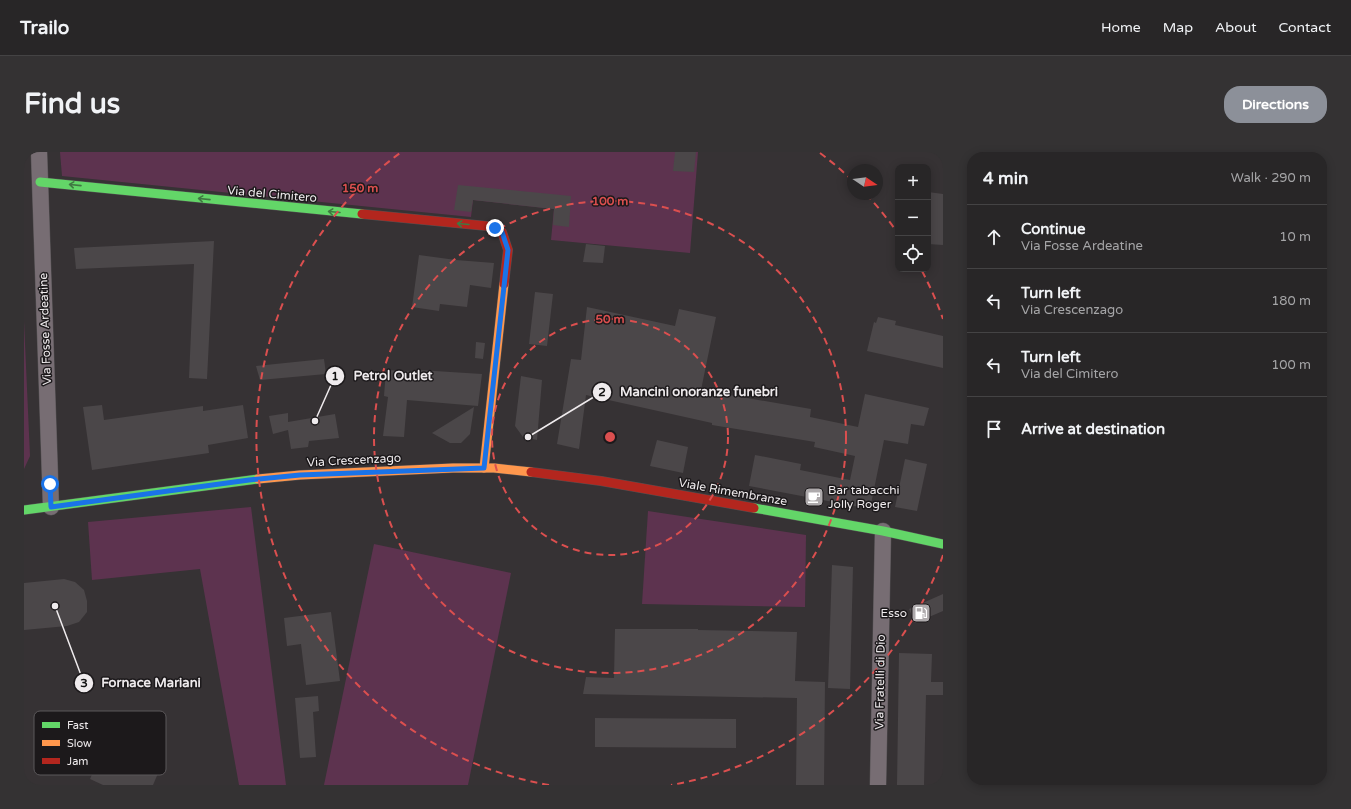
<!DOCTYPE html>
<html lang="en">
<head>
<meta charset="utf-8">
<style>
	body { margin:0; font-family:"Varela Round",sans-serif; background:#343233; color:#f1f3f6 }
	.controls { position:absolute; right:12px; top:12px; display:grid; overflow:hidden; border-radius:8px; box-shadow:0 2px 10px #0003 }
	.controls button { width:36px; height:36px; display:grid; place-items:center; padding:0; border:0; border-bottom:1px solid #444344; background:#282627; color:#f1f3f6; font:20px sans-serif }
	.compass { position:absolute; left:823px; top:12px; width:36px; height:36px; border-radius:50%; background:#282627; box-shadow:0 2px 10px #0003; rotate:103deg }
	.stop { position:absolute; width:12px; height:12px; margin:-9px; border:3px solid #1a73e8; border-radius:50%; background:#fff }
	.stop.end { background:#1a73e8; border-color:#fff; box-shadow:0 1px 4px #0008 }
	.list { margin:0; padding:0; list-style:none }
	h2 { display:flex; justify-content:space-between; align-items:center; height:52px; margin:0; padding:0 16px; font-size:17px }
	h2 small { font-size:13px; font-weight:400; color:#a5a5a7 }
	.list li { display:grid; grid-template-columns:26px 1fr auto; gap:12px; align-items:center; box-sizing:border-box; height:64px; padding:0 16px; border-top:1px solid #444344 }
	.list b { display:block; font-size:15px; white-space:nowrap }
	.list p { margin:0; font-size:13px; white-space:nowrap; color:#a5a5a7 }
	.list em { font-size:13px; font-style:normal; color:#a5a5a7 }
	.icon { flex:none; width:22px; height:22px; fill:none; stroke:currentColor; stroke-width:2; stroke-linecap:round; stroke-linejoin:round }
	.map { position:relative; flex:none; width:919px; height:633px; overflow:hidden; border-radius:16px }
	header { display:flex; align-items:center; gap:24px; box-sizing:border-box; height:56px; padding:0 20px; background:#282627; border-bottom:1px solid #444344 }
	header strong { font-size:19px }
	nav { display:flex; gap:22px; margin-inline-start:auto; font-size:14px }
	.intro { display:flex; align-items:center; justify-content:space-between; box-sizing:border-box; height:96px; padding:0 24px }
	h1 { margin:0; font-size:28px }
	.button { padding:10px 18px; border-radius:16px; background:#8c9099; color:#fff; font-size:14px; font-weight:700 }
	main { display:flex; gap:24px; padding:0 24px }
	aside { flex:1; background:#282627; border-radius:16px; box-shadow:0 2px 10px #0003 }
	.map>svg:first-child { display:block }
	.green { fill:#5d334f }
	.building { fill:#4b4749 }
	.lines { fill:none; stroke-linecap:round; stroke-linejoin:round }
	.street-casing { stroke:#535052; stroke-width:17 }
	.fast-casing { stroke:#535052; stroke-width:10 }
	.slow-casing { stroke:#535052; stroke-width:10 }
	.jam-casing { stroke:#535052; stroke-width:10 }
	.street { stroke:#776d73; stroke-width:16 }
	.fast { stroke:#63d668; stroke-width:9 }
	.slow { stroke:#ff974d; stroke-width:9 }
	.jam { stroke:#b3261e; stroke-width:9 }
	.oneway { stroke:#407842 }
	.route { stroke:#1a73e8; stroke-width:5 }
	.ring { fill:none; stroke:#db4f4f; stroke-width:2; stroke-dasharray:7 5 }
	.labels { text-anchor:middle; stroke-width:3; stroke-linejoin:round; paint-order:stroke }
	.street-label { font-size:12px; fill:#efebed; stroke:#1c191b }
	.poi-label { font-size:12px; fill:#efebed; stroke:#1c191b; text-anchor:start }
	.key { fill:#1c191b; stroke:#5b585a; stroke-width:1 }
	.key-label { font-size:11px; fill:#efebed }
	.centre { fill:#db4f4f; stroke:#1c191b; stroke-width:2 }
	.ring-label { font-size:12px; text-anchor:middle; font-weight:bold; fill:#db4f4f; stroke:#1c191b; stroke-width:3; stroke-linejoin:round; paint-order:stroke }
	.leader { fill:none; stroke:#efebed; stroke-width:1.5 }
	.callout-dot { fill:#efebed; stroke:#1c191b; stroke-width:1.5 }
	.mark-label { font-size:12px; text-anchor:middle; font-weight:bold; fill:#111 }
	.callout-label { font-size:13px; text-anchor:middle; font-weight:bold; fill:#efebed; stroke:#1c191b; stroke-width:3; stroke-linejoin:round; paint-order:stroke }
</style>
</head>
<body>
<header>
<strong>Trailo</strong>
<nav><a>Home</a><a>Map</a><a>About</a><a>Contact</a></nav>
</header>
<div class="intro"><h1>Find us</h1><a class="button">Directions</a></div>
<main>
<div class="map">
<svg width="919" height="633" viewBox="0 0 919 633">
	<rect width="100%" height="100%" fill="#363234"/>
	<!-- green -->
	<g class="green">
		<polygon points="36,0 674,0 666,101 527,88 530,57 449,48 447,65 38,24"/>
		<polygon points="0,169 6,304 0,317"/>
		<polygon points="227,355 262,633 215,633 176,417 68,428 64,370"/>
		<polygon points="624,359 782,383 781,455 618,452"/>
		<polygon points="350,392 487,421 444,633 300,633"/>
	</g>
	<!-- building -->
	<g class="building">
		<polygon points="651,0 672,0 670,20 649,19"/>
		<polygon points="434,33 547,44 545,75 529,73 530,57 449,48 447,60 430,58"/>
		<polygon points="904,40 919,42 919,93 904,92"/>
		<polygon points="190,89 183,227 165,226 170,112 52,117 50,96"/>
		<polygon points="562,92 581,94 579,111 559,110"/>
		<polygon points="395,103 432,108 470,111 467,136 446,133 443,155 416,152 415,159 388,155"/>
		<polygon points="511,140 529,142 523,194 505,192"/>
		<polygon points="563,155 651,174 655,157 692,165 677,238 787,257 786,265 834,275 841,242 905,256 900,274 887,272 884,292 860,288 846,357 725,334 731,303 777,312 776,318 826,328 831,304 790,295 791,290 688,273 688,271 562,243 555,297 533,292 547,207 557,208"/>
		<polygon points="854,165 872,169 871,173 919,184 919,216 843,199 850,170 852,171"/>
		<polygon points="452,190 461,191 459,207 451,206"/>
		<polygon points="300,207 302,222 236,228 232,214"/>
		<polygon points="362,218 395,220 395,218 458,222 454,254 383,248 380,285 359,284 364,245 360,244"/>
		<polygon points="497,224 518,228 513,288 499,285 491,274"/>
		<polygon points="78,253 80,268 179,254 179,259 219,253 224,286 184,293 185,301 68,318 59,255"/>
		<polygon points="450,255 446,282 437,291 426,291 408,281"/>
		<polygon points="264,261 264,270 311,262 315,286 285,289 284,295 267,297 264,278 249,282 245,264"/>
		<polygon points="633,288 664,295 659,321 626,314"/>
		<polygon points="881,307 903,312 893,359 871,355"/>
		<polygon points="808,413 829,415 826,537 804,536"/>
		<polygon points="40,427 51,430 60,438 63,449 63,460 55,470 43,474 0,478 0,431"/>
		<polygon points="919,442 919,459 891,471 885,457"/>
		<polygon points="307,460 316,529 282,533 277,492 263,494 260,466"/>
		<polygon points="591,477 674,477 674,478 773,480 771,529 801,530 800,633 772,633 773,546 559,542 562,525 590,526"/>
		<polygon points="875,501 908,502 907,530 919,530 919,543 902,543 900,633 873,633"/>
		<polygon points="294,544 295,559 289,560 292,605 276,606 271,546"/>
		<polygon points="571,566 712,567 712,596 571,595"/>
		<polygon points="80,595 135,619 129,633 79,633 66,627"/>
	</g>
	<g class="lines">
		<!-- street casing -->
		<g class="street-casing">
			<g id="street">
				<polyline points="15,0 27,355"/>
				<polyline points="854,633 859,379"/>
			</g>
		</g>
		<!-- fast casing -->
		<g class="fast-casing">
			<g id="fast">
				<polyline points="16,30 338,62"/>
				<polyline points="730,356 859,379 919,392"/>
				<polyline points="0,358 234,327"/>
			</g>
		</g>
		<!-- slow casing -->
		<g class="slow-casing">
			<g id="slow">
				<polyline points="460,316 480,132"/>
				<polyline points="234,327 276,323 429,316 470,316 507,320"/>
			</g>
		</g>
		<!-- jam casing -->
		<g class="jam-casing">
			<g id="jam">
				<polyline points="338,62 463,74 471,76 478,80 484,98 480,132"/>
				<polyline points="507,320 577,329 730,356"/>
			</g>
		</g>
		<!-- street -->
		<use href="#street" class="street"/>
		<!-- fast -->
		<use href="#fast" class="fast"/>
		<!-- slow -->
		<use href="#slow" class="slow"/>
		<!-- jam -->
		<use href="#jam" class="jam"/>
	</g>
	<!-- one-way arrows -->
	<defs><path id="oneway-shaft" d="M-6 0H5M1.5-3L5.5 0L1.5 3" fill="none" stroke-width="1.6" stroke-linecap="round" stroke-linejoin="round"/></defs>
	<g class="oneway">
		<use href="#oneway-shaft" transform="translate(51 33) rotate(-174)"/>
		<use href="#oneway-shaft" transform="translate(180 47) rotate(-174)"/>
		<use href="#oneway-shaft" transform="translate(310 60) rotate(-175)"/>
		<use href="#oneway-shaft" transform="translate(439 72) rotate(-175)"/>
	</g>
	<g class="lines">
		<!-- route -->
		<polyline class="route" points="26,332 27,355 225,328 276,323 460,316 484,98 478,80 471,76"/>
	</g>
	<!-- distance rings -->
	<g class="ring">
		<circle cx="586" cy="285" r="118"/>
		<circle cx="586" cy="285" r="236"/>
		<path d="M919 403A353 353 0 0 1 647 633M525 633A353 353 0 0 1 376 1M796 1A353 353 0 0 1 829 29M842 42A353 353 0 0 1 873 80M898 119A353 353 0 0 1 919 167"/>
	</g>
	<!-- icons -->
	<defs>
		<g id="cafe-square" transform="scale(1)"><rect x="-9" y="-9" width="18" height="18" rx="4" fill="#aeaaac" stroke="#1c191b"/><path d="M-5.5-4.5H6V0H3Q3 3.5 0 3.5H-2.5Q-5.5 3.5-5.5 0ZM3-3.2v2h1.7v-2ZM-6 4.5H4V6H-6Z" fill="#fff"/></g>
		<g id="fuel-square" transform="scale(1)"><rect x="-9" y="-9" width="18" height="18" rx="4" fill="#aeaaac" stroke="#1c191b"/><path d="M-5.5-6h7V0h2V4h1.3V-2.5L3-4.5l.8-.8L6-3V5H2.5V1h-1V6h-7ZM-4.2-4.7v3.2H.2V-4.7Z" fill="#fff"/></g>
	</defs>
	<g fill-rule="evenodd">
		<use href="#cafe-square" x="790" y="345"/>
		<use href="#fuel-square" x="897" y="461"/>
	</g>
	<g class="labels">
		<!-- street labels -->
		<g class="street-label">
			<text transform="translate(248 42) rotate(5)" y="4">Via del Cimitero</text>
			<text transform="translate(21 177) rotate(-92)" y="4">Via Fosse Ardeatine</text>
			<text transform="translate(330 308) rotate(-3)" y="4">Via Crescenzago</text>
			<text transform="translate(709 340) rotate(10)" y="4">Viale Rimembranze</text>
			<text transform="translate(856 530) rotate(-89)" y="4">Via Fratelli di Dio</text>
		</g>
		<!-- poi labels -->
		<g class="poi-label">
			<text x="804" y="342">Bar tabacchi<tspan x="804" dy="14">Jolly Roger</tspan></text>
			<text x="883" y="465" text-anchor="end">Esso</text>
		</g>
	</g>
	<!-- legend -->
	<rect x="10" y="559" width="132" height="64" rx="6" class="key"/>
	<rect x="18" y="570" width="18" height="6" fill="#63d668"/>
	<rect x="18" y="588" width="18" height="6" fill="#ff974d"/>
	<rect x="18" y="606" width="18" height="6" fill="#b3261e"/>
	<g class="key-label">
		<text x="43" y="577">Fast</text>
		<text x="43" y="595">Slow</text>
		<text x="43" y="613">Jam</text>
	</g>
	<circle cx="586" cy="285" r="6" class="centre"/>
	<g class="ring-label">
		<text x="336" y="40">150 m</text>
		<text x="586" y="53">100 m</text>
		<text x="586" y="171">50 m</text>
	</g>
	<!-- callouts -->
	<path class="leader" d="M291 269L311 224M504 285L578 240M31 454L60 531"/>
	<g class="callout-dot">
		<circle cx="291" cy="269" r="4"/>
		<circle cx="504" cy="285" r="4"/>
		<circle cx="31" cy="454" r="4"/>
		<circle cx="311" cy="224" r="10"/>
		<circle cx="578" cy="240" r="10"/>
		<circle cx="60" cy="531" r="10"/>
	</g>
	<g class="mark-label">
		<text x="311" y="228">1</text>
		<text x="578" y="244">2</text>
		<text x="60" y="535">3</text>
	</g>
	<g class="callout-label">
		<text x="369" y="228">Petrol Outlet</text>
		<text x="675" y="244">Mancini onoranze funebri</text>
		<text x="127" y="535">Fornace Mariani</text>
	</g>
</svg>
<div class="controls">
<button>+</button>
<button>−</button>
<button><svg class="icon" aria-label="locate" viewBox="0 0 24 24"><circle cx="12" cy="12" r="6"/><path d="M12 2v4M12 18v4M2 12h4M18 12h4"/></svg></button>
</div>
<svg class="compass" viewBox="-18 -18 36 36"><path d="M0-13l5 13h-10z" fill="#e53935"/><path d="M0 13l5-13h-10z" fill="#a5a5a7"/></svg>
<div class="stop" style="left:26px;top:332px"></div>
<div class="stop end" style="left:471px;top:76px"></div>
</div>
<aside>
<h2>4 min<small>Walk · 290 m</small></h2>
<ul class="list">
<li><svg class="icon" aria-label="ahead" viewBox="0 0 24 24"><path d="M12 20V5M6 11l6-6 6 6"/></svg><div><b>Continue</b><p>Via Fosse Ardeatine</p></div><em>10 m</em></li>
<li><svg class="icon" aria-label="left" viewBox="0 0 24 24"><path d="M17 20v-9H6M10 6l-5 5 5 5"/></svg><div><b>Turn left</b><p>Via Crescenzago</p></div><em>180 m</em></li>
<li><svg class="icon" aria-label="left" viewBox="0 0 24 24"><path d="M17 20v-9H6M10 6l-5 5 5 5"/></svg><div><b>Turn left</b><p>Via del Cimitero</p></div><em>100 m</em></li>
<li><svg class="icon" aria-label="arrive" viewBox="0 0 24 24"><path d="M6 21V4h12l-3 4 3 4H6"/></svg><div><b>Arrive at destination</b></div></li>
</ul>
</aside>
</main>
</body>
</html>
